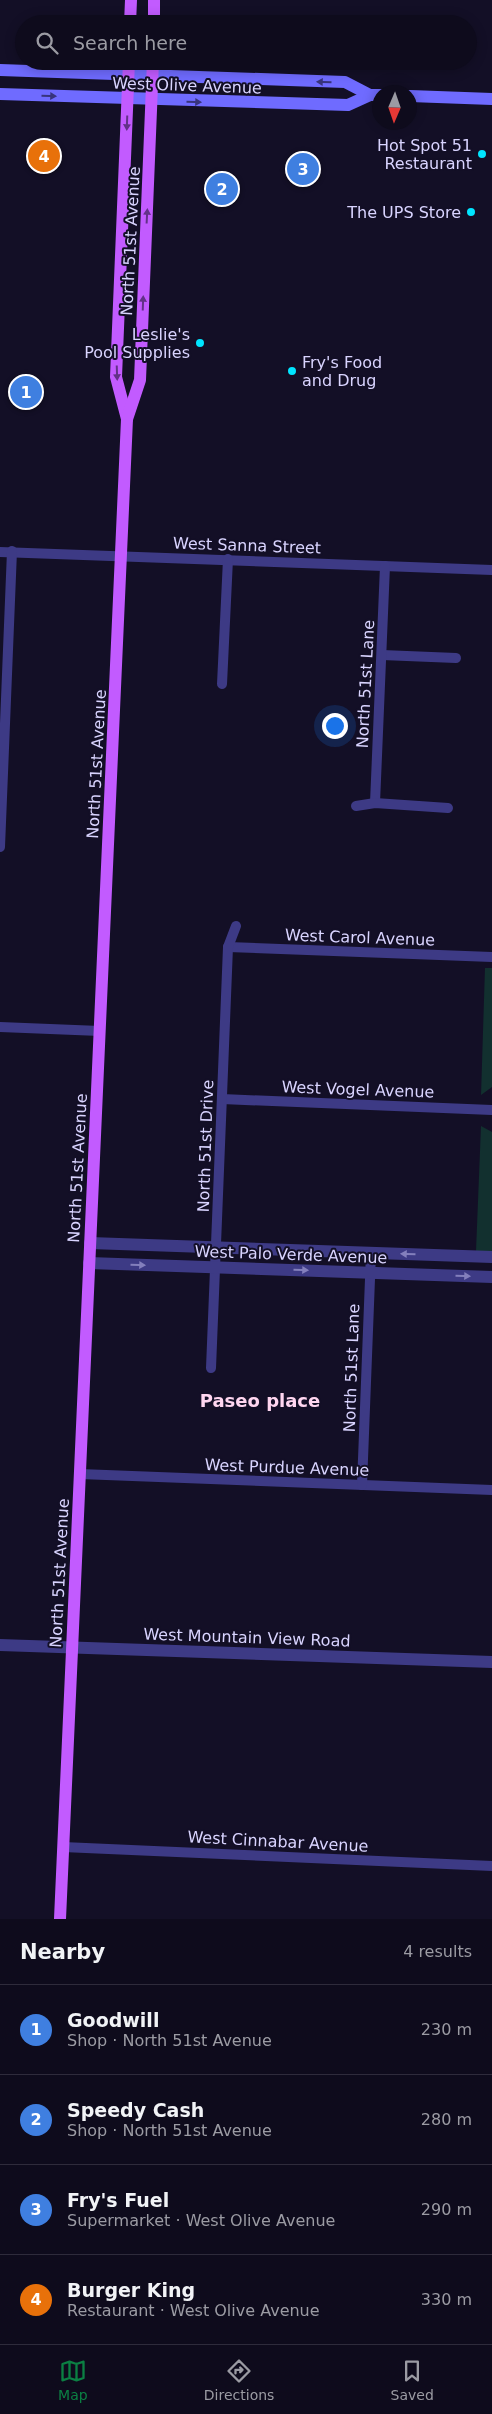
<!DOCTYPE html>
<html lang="en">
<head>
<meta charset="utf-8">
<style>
	body { margin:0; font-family:"DejaVu Sans",sans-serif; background:#1c1929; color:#f1f3f6 }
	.compass { position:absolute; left:372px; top:85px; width:45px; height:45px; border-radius:50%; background:#0e0b1c; box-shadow:0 2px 12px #0003; rotate:182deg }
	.you { position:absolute; left:334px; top:725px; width:18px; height:18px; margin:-12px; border:4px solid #fff; border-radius:50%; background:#1a73e8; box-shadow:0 0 0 8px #1a73e833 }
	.badge { display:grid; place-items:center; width:32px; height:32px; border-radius:50%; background:#0b8043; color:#fff; font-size:16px; font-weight:700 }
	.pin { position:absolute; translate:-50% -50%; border:2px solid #fff; box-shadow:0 1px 5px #0006 }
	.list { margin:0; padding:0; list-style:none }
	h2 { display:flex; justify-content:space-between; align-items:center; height:65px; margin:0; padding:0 20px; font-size:21px }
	h2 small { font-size:16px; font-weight:400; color:#9b9ba3 }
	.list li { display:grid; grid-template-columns:32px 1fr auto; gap:15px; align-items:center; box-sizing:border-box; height:90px; padding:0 20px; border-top:1px solid #2e2b3b }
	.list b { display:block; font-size:19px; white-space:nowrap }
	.list p { margin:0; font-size:16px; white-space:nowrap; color:#9b9ba3 }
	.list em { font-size:16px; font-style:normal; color:#9b9ba3 }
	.icon { flex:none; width:28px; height:28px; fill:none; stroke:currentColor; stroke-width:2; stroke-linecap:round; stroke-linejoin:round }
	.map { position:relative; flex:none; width:492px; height:1919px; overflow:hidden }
	.search { position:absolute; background:#0e0b1c; box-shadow:0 2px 12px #0003; left:15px; right:15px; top:15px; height:55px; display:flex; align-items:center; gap:12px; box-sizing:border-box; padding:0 18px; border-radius:28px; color:#9b9ba3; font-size:19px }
	.sheet { height:425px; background:#0e0b1c }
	nav { display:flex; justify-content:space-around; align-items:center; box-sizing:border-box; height:70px; border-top:1px solid #2e2b3b; background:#0e0b1c; font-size:14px; color:#9b9ba3 }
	nav a { display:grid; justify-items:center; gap:2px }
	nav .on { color:#0b8043 }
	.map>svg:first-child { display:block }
	.green { fill:#12302f }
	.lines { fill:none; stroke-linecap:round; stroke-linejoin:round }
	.minor { stroke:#3d3a85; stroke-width:10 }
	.tertiary { stroke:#3d3a85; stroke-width:12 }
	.secondary { stroke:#6f6bff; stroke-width:12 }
	.primary { stroke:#c25bff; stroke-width:12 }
	.oneway { fill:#38347d }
	.oneway2 { fill:#623188 }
	.oneway3 { fill:#837fbc }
	.poi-dot { fill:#00e5ff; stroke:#130f26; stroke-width:2 }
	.labels { text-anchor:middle; stroke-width:4; stroke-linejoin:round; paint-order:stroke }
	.street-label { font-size:16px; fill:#d9d4ff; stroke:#130f26 }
	.poi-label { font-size:16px; fill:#d9d4ff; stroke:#130f26; text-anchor:end }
	.neighbourhood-label { font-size:18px; font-weight:bold; fill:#ffd6f0; stroke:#130f26 }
</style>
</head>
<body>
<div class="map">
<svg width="492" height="1919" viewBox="0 0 492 1919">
	<rect width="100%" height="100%" fill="#130f26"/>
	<!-- green -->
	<g class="green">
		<polygon points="485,968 492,968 492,1087 481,1095"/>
		<polygon points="481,1126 492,1132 492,1251 476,1251"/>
	</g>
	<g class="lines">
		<!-- minor -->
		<g class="minor">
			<polyline points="0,552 492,570"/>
			<polyline points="382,655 456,658"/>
			<polyline points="222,684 228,559"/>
			<polyline points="375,803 385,566"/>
			<polyline points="356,806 375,803 448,808"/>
			<polyline points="0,847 12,551"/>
			<polyline points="228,947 492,957"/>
			<polyline points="0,1027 100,1031"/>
			<polyline points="222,1099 492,1110"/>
			<polyline points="211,1368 228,947 236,926"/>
			<polyline points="80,1474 492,1490"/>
			<polyline points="362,1485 371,1253"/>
			<polyline points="63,1847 492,1866"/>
		</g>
		<!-- tertiary -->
		<g class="tertiary">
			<polyline points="90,1243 492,1257"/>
			<polyline points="89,1263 492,1277"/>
			<polyline points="0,1645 492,1662"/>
		</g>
		<!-- secondary -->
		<g class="secondary">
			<polyline points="0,70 345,82 370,95 380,95"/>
			<polyline points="0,94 348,105 370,95"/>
			<polyline points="410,96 492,99"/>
		</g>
		<!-- primary -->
		<g class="primary">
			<polyline points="130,24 131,0"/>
			<polyline points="154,24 154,0"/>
			<polyline points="127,419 116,377 129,61"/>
			<polyline points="60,1919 127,419 140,380 153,61"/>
		</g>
	</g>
	<!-- one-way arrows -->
	<defs><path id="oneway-solid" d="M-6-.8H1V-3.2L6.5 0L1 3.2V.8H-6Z" transform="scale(1.25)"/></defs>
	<g class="oneway">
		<use href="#oneway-solid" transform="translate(324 82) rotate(-178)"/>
		<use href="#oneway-solid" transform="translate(49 96) rotate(2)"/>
		<use href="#oneway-solid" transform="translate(194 102) rotate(2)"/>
	</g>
	<g class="oneway2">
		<use href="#oneway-solid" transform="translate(127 123) rotate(92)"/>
		<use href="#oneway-solid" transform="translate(147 216) rotate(-87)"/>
		<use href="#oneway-solid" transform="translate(143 303) rotate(-88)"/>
		<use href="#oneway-solid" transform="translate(117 373) rotate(88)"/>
	</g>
	<g class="oneway3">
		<use href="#oneway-solid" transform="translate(408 1254) rotate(-178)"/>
		<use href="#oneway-solid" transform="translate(138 1265) rotate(2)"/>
		<use href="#oneway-solid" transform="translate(301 1270) rotate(2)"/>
		<use href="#oneway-solid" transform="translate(463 1276) rotate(2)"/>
	</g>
	<!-- markers -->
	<g class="poi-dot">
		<circle cx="482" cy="154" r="5"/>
		<circle cx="471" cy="212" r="5"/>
		<circle cx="200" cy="343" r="5"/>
		<circle cx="292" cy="371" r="5"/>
	</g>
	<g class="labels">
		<!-- street labels -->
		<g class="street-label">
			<text transform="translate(187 85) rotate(2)" y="6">West Olive Avenue</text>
			<text transform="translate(130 241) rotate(-87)" y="6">North 51st Avenue</text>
			<text transform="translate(247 545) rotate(2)" y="6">West Sanna Street</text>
			<text transform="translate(365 684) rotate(-87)" y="6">North 51st Lane</text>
			<text transform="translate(96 764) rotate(-87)" y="6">North 51st Avenue</text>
			<text transform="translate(360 937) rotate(2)" y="6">West Carol Avenue</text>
			<text transform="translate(358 1089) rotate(2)" y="6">West Vogel Avenue</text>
			<text transform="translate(205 1146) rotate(-88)" y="6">North 51st Drive</text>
			<text transform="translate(77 1168) rotate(-87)" y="6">North 51st Avenue</text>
			<text transform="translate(291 1254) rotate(2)" y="6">West Palo Verde Avenue</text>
			<text transform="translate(351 1368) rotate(-88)" y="6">North 51st Lane</text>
			<text transform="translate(287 1467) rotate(2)" y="6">West Purdue Avenue</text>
			<text transform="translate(59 1573) rotate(-87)" y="6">North 51st Avenue</text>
			<text transform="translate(247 1637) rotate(2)" y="6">West Mountain View Road</text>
			<text transform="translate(278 1841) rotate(3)" y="6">West Cinnabar Avenue</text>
		</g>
		<!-- poi labels -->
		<g class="poi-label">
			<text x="472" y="151">Hot Spot 51<tspan x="472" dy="18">Restaurant</tspan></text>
			<text x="461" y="218">The UPS Store</text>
			<text x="190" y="340">Leslie's<tspan x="190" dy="18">Pool Supplies</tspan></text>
			<text x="302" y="368" text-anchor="start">Fry's Food<tspan x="302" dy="18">and Drug</tspan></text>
		</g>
		<!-- neighbourhood labels -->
		<g class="neighbourhood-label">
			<text x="260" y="1407">Paseo place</text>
		</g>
	</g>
</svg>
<svg class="compass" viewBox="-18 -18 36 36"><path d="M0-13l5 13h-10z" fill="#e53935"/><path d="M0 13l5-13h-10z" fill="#9b9ba3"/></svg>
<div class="you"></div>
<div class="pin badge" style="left:26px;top:392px;background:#3f7fe0">1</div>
<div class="pin badge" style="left:222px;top:189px;background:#3f7fe0">2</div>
<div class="pin badge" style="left:303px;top:169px;background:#3f7fe0">3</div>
<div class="pin badge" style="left:44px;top:156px;background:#e8710a">4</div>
<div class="search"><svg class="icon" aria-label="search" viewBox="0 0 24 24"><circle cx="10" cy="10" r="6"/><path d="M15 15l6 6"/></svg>Search here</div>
</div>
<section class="sheet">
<h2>Nearby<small>4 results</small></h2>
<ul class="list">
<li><span class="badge" style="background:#3f7fe0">1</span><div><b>Goodwill</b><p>Shop · North 51st Avenue</p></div><em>230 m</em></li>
<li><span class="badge" style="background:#3f7fe0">2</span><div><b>Speedy Cash</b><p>Shop · North 51st Avenue</p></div><em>280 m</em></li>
<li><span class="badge" style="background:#3f7fe0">3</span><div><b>Fry's Fuel</b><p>Supermarket · West Olive Avenue</p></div><em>290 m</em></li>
<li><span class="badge" style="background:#e8710a">4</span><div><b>Burger King</b><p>Restaurant · West Olive Avenue</p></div><em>330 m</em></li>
</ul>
</section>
<nav>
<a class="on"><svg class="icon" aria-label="map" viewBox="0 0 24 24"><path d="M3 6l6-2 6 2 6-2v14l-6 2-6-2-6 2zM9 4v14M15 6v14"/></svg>Map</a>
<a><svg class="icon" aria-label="directions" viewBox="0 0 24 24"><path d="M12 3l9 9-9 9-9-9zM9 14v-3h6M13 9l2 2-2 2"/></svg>Directions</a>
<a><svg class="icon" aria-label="saved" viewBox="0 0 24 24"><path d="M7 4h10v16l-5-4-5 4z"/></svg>Saved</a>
</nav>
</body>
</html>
